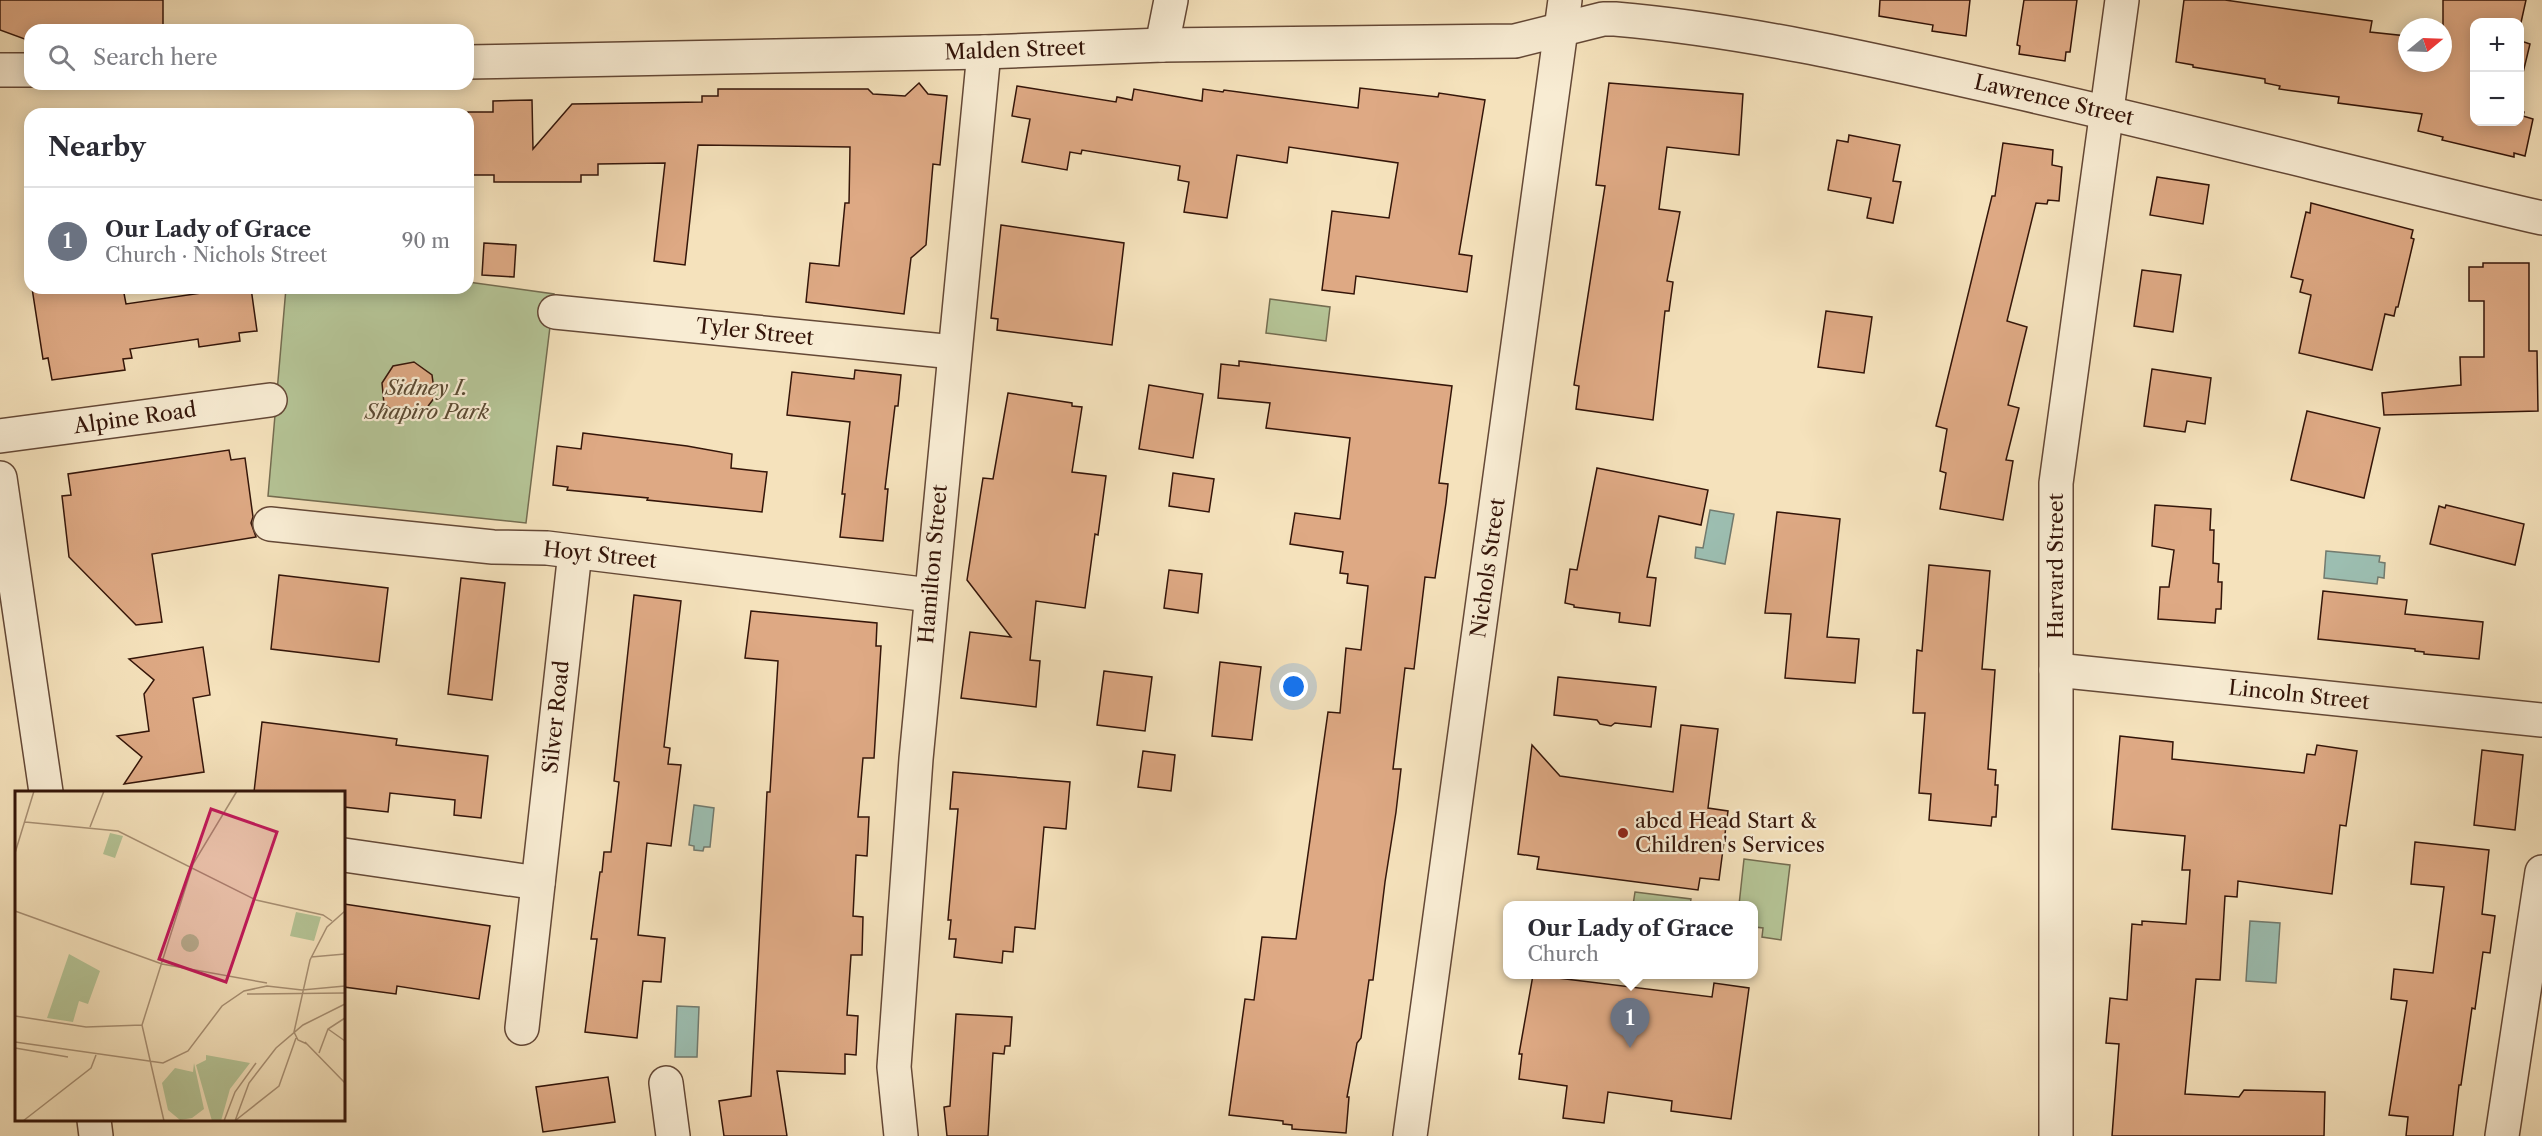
<!DOCTYPE html>
<html lang="en">
<head>
<meta charset="utf-8">
<style>
	body { margin:0; font-family:"Libre Caslon Text",serif; background:#f2f2f3; color:#2b2b33 }
	.controls { position:absolute; right:18px; top:18px; display:grid; overflow:hidden; border-radius:12px; box-shadow:0 3px 15px #0003 }
	.controls button { width:54px; height:54px; display:grid; place-items:center; padding:0; border:0; border-bottom:2px solid #e1e1e2; background:#fff; color:#2b2b33; font:30px sans-serif }
	.compass { position:absolute; left:2398px; top:18px; width:54px; height:54px; border-radius:50%; background:#fff; box-shadow:0 3px 15px #0003; rotate:71deg }
	.you { position:absolute; left:1294px; top:687px; width:21px; height:21px; margin:-15px; border:4px solid #fff; border-radius:50%; background:#1a73e8; box-shadow:0 0 0 9px #1a73e833 }
	.badge { display:grid; place-items:center; width:39px; height:39px; border-radius:50%; background:#2563eb; color:#fff; font-size:20px; font-weight:700 }
	.pin { position:absolute; translate:-50% -50px; filter:drop-shadow(0 2px 3px #0008) }
	.pin::after { content:''; position:absolute; top:32px; width:21px; height:18px; background:inherit; clip-path:polygon(0 0,100% 0,50% 100%) }
	.popup { position:absolute; left:1503px; top:901px; width:255px; height:78px; box-sizing:border-box; display:grid; place-content:center; border-radius:12px; background:#fff; filter:drop-shadow(0 2px 4px #0005); font-size:20px; white-space:nowrap; color:#7c7c81 }
	.popup b { font-size:22px; color:#2b2b33 }
	.popup::after { content:''; position:absolute; left:50%; top:100%; margin-left:-12px; border:12px solid transparent; border-top-color:#fff }
	.list { margin:0; padding:0; list-style:none }
	h2 { display:flex; justify-content:space-between; align-items:center; height:78px; margin:0; padding:0 24px; font-size:26px }
	h2 small { font-size:20px; font-weight:400; color:#7c7c81 }
	.list li { display:grid; grid-template-columns:39px 1fr auto; gap:18px; align-items:center; box-sizing:border-box; height:108px; padding:0 24px; border-top:2px solid #e1e1e2 }
	.list b { display:block; font-size:22px; white-space:nowrap }
	.list p { margin:0; font-size:20px; white-space:nowrap; color:#7c7c81 }
	.list em { font-size:20px; font-style:normal; color:#7c7c81 }
	.icon { flex:none; width:33px; height:33px; fill:none; stroke:currentColor; stroke-width:2; stroke-linecap:round; stroke-linejoin:round }
	.map { position:relative; flex:none; width:2542px; height:1136px; overflow:hidden }
	.search { position:absolute; background:#fff; box-shadow:0 3px 15px #0003; left:24px; top:24px; width:450px; height:66px; display:flex; align-items:center; gap:15px; box-sizing:border-box; padding:0 21px; border-radius:18px; color:#7c7c81; font-size:22px }
	.panel { position:absolute; background:#fff; box-shadow:0 3px 15px #0003; left:24px; top:108px; width:450px; height:186px; border-radius:18px }
	.map>svg:first-child { display:block }
	.green { fill:#b5c496; stroke:#746c50; stroke-width:1.5 }
	.water { fill:#9cbeb1; stroke:#727a6e; stroke-width:1.5 }
	.building { fill:#dea984; stroke:#341509; stroke-width:1.5 }
	.lines { fill:none; stroke-linecap:round; stroke-linejoin:round }
	.minor-casing { stroke:#644836; stroke-width:36 }
	.tertiary-casing { stroke:#644836; stroke-width:36 }
	.minor { stroke:#f8ecd3; stroke-width:33 }
	.tertiary { stroke:#f8ecd3; stroke-width:33 }
	.poi-dot { fill:#8f2418; stroke:#f8ecd3; stroke-width:2 }
	.labels { text-anchor:middle; stroke-width:4.5; stroke-linejoin:round; paint-order:stroke }
	.street-label { font-size:21px; fill:#341509; stroke:#f8ecd3 }
	.park-label { font-size:21px; font-style:italic; fill:#5b4a33; stroke:#f8ecd3 }
	.poi-label { font-size:21px; fill:#341509; stroke:#f8ecd3; text-anchor:start }
	.inset-road { fill:none; stroke:#a89074; stroke-width:1.5 }
	.view { fill:#c2185b; fill-opacity:0.15; stroke:#c2185b; stroke-width:3 }
	.inset-edge { fill:none; stroke:#341509; stroke-width:3 }
</style>
</head>
<body>
<div class="map">
<svg width="2542" height="1136" viewBox="0 0 2542 1136">
	<rect width="100%" height="100%" fill="#f5e2bc"/>
	<filter id="stains"><feTurbulence type="fractalNoise" baseFrequency=".00333" numOctaves="4"/><feColorMatrix values="0 0 0 0 .2 0 0 0 0 .09 0 0 0 0 .02 0 0 0 .5 -.17"/></filter>
	<radialGradient id="worn" r=".72"><stop offset=".6" stop-color="#630" stop-opacity="0"/><stop offset="1" stop-color="#630" stop-opacity=".3"/></radialGradient>
	<!-- green -->
	<g class="green">
		<polygon points="468,282 554,294 526,523 268,496 286,288 468,288"/>
		<polygon points="1270,299 1330,307 1326,341 1266,333"/>
		<polygon points="1744,859 1790,865 1781,940 1762,937 1763,928 1755,927 1756,910 1753,909 1753,906 1739,905"/>
		<polygon points="1635,892 1691,899 1690,905 1633,905"/>
	</g>
	<!-- water -->
	<g class="water">
		<polygon points="1710,510 1734,514 1725,564 1695,558 1696,547 1703,548"/>
		<polygon points="2326,551 2380,556 2379,562 2385,563 2384,578 2378,577 2377,584 2324,578"/>
		<polygon points="694,805 714,808 710,847 704,847 703,851 694,850 694,846 689,845"/>
		<polygon points="2250,921 2280,923 2276,983 2246,981"/>
		<polygon points="677,1006 699,1007 697,1057 675,1057"/>
	</g>
	<!-- building -->
	<g class="building">
		<polygon points="0,0 163,0 163,28 30,30 30,41 0,30"/>
		<polygon points="1880,0 1970,0 1966,36 1932,31 1933,25 1879,16"/>
		<polygon points="2024,0 2077,0 2070,52 2066,52 2065,61 2019,54 2020,46 2017,45"/>
		<polygon points="2184,0 2225,0 2372,21 2370,32 2407,36 2407,63 2443,63 2443,0 2526,0 2520,27 2520,22 2475,22 2475,122 2520,122 2520,111 2524,112 2523,116 2533,119 2525,156 2514,153 2514,157 2442,140 2443,137 2418,131 2422,114 2338,103 2339,97 2279,89 2280,86 2265,83 2265,79 2193,67 2193,65 2176,62"/>
		<polygon points="2520,38 2521,41 2530,44 2520,85"/>
		<polygon points="919,83 928,94 947,96 940,165 933,164 926,245 911,258 904,314 806,302 810,263 839,266 845,203 849,203 850,147 698,145 685,265 654,261 665,163 598,164 598,175 581,175 581,182 494,182 494,175 468,175 468,112 493,112 493,101 532,100 533,149 572,104 702,102 702,96 718,96 718,89 868,89 873,94 905,96"/>
		<polygon points="1609,83 1743,94 1739,155 1667,147 1659,209 1680,212 1667,281 1673,282 1669,311 1665,311 1653,420 1576,409 1579,386 1574,385 1605,186 1596,185"/>
		<polygon points="1017,86 1116,102 1117,97 1132,100 1134,89 1202,101 1203,89 1223,92 1224,90 1358,108 1360,88 1438,97 1439,93 1485,100 1459,254 1472,256 1467,292 1356,276 1354,294 1322,290 1332,211 1389,218 1398,163 1289,147 1287,163 1237,155 1227,218 1184,212 1189,182 1178,180 1180,166 1082,150 1081,154 1070,152 1067,170 1022,162 1030,119 1012,116"/>
		<polygon points="1849,135 1900,145 1893,181 1901,182 1893,223 1867,218 1871,198 1828,190 1837,140 1848,142"/>
		<polygon points="2003,143 2053,150 2052,165 2062,167 2059,201 2048,200 2047,204 2036,203 2007,321 2027,327 2008,405 2019,408 2006,460 2013,461 2003,520 1940,509 1946,473 1940,471 1947,429 1936,426 1992,196 1995,196"/>
		<polygon points="2157,177 2209,185 2203,224 2150,215"/>
		<polygon points="2311,203 2413,230 2411,238 2414,239 2398,307 2396,307 2394,316 2385,314 2372,370 2299,353 2311,295 2300,292 2303,280 2291,277 2306,212 2310,213"/>
		<polygon points="1001,225 1124,243 1112,345 997,330 998,319 991,318"/>
		<polygon points="484,243 516,245 514,277 482,275"/>
		<polygon points="2483,263 2529,263 2529,351 2537,351 2538,411 2384,415 2382,393 2461,385 2460,357 2484,357 2484,301 2469,301 2469,267 2483,267"/>
		<polygon points="2142,270 2181,275 2173,332 2134,326"/>
		<polygon points="32,288 123,288 126,304 236,288 251,288 257,331 239,333 240,341 199,347 198,339 130,349 132,358 123,359 125,370 52,380 48,358 43,359"/>
		<polygon points="1826,311 1872,317 1864,373 1818,367"/>
		<polygon points="1239,361 1452,386 1439,483 1448,484 1446,503 1435,578 1425,577 1414,669 1405,668 1393,769 1401,769 1396,812 1385,882 1373,980 1369,980 1361,1038 1357,1043 1347,1097 1349,1097 1346,1133 1292,1129 1292,1125 1283,1124 1283,1121 1229,1115 1245,999 1254,1000 1262,937 1296,939 1328,712 1340,713 1346,648 1361,650 1368,586 1347,583 1348,574 1340,573 1343,552 1290,544 1295,513 1340,519 1350,438 1266,428 1270,403 1218,398 1221,364 1239,366"/>
		<polygon points="414,362 432,375 435,397 422,414 401,416 384,404 382,383 393,366"/>
		<polygon points="2152,369 2211,378 2205,424 2187,421 2185,432 2144,426"/>
		<polygon points="855,370 901,375 898,406 895,406 885,489 888,489 883,541 840,537 845,494 842,494 850,422 787,415 792,372 854,379"/>
		<polygon points="1149,385 1203,394 1193,458 1139,449"/>
		<polygon points="1008,393 1072,403 1072,406 1082,407 1072,472 1106,476 1098,535 1095,534 1085,608 1036,601 1030,660 1040,661 1036,707 961,698 970,632 1011,637 967,580 983,478 993,479"/>
		<polygon points="2307,411 2380,428 2364,498 2291,480"/>
		<polygon points="583,433 687,446 732,454 731,468 767,472 762,512 647,500 648,498 567,490 568,487 553,485 557,446 581,449"/>
		<polygon points="229,450 231,460 245,458 253,517 251,523 256,537 152,554 162,622 136,625 69,557 62,496 71,495 68,474"/>
		<polygon points="1597,468 1708,490 1701,525 1659,516 1647,577 1656,578 1650,626 1619,622 1620,613 1574,607 1574,605 1565,603 1570,569 1577,570"/>
		<polygon points="1173,473 1214,479 1209,512 1169,506"/>
		<polygon points="2155,505 2211,509 2210,530 2214,530 2213,563 2219,564 2218,582 2222,582 2221,609 2216,609 2215,623 2158,619 2160,587 2169,587 2174,550 2152,546"/>
		<polygon points="2446,505 2524,524 2515,565 2430,544 2439,506 2445,508"/>
		<polygon points="1777,512 1840,519 1827,637 1859,639 1855,683 1785,678 1791,614 1765,613"/>
		<polygon points="1929,565 1990,571 1982,669 1995,670 1988,769 1996,770 1995,785 1998,785 1996,817 1992,817 1991,826 1929,820 1931,794 1919,793 1925,713 1913,713 1917,650 1922,651"/>
		<polygon points="1169,570 1202,574 1198,613 1164,608"/>
		<polygon points="279,575 388,588 379,662 271,649"/>
		<polygon points="461,578 505,583 492,700 448,694"/>
		<polygon points="2323,591 2407,600 2405,614 2483,622 2479,659 2424,654 2424,652 2415,651 2415,649 2318,639"/>
		<polygon points="634,595 681,601 664,747 670,748 668,764 681,765 671,846 647,843 638,935 665,938 661,982 643,981 637,1038 585,1032 597,939 591,939 600,872 602,872 604,852 611,852 619,782 614,781"/>
		<polygon points="751,611 877,623 876,646 881,646 874,758 863,758 858,817 869,817 867,856 856,855 853,916 863,917 862,955 851,955 847,1015 858,1016 856,1055 845,1054 845,1074 777,1071 787,1136 724,1136 719,1101 751,1096 766,812 767,792 770,792 778,661 745,658"/>
		<polygon points="203,647 210,695 193,698 204,772 124,784 142,757 117,736 149,731 144,694 154,680 129,659"/>
		<polygon points="1220,662 1261,667 1252,740 1212,736"/>
		<polygon points="1104,671 1152,677 1145,731 1097,725"/>
		<polygon points="1558,677 1656,687 1651,727 1615,723 1611,726 1600,724 1597,720 1554,715"/>
		<polygon points="262,722 397,739 396,745 488,756 481,818 454,815 455,800 390,793 388,812 344,807 344,792 254,792"/>
		<polygon points="1681,725 1718,729 1708,808 1728,811 1719,880 1700,878 1698,890 1537,869 1539,857 1518,854 1532,745 1560,776 1673,792"/>
		<polygon points="2120,736 2173,742 2172,759 2304,773 2307,754 2315,755 2317,745 2357,751 2346,826 2340,825 2332,894 2238,881 2237,897 2225,896 2220,980 2196,979 2185,1094 2239,1097 2244,1090 2325,1092 2324,1136 2112,1136 2119,1044 2106,1043 2110,998 2127,1000 2132,924 2142,925 2142,921 2186,924 2190,870 2182,870 2185,836 2112,829"/>
		<polygon points="2482,750 2523,755 2515,830 2474,825"/>
		<polygon points="1143,751 1175,755 1171,791 1138,787"/>
		<polygon points="953,772 1070,782 1066,829 1044,827 1035,929 1015,927 1013,952 1003,951 1002,963 954,957 956,939 949,939 951,920 948,920 958,809 950,809"/>
		<polygon points="2415,842 2489,850 2482,914 2495,916 2490,953 2483,952 2475,1009 2472,1008 2461,1085 2459,1085 2453,1136 2406,1136 2408,1117 2389,1115 2407,1001 2391,999 2394,969 2433,973 2444,887 2411,884"/>
		<polygon points="344,904 490,926 479,999 397,986 396,994 344,987"/>
		<polygon points="1533,975 1712,997 1714,983 1749,988 1731,1119 1671,1111 1672,1101 1608,1092 1604,1123 1563,1118 1567,1086 1519,1079 1522,1054 1519,1054"/>
		<polygon points="956,1014 1012,1017 1010,1046 1005,1046 1004,1054 993,1053 988,1136 947,1136 944,1107 950,1106"/>
		<polygon points="608,1077 615,1122 543,1132 536,1087"/>
	</g>
	<g class="lines">
		<!-- minor casing -->
		<g class="minor-casing">
			<g id="minor">
				<polyline points="1162,45 1171,0"/>
				<polyline points="555,312 954,352"/>
				<polyline points="0,436 270,400"/>
				<polyline points="270,524 493,547 547,548 930,595"/>
				<polyline points="2056,670 2542,720"/>
				<polyline points="344,855 538,883"/>
				<polyline points="522,1028 575,552"/>
				<polyline points="666,1083 673,1136"/>
				<polyline points="901,1136 894,1067 916,759 984,52"/>
				<polyline points="2056,1136 2056,483 2122,0"/>
				<polyline points="2502,1136 2542,872"/>
			</g>
		</g>
		<!-- tertiary casing -->
		<g class="tertiary-casing">
			<g id="tertiary">
				<path d="M 468,62 L 984,52 L 1162,45 L 1515,41 L 1603,19 L 1615,19 C 1742,30 1866,58 1990,86 C 2175,127 2358,175 2542,218"/>
				<polyline points="0,70 30,70"/>
				<polyline points="0,478 46,792"/>
				<polyline points="94,1120 96,1136"/>
				<polyline points="1410,1136 1565,0"/>
			</g>
		</g>
		<!-- minor -->
		<use href="#minor" class="minor"/>
		<!-- tertiary -->
		<use href="#tertiary" class="tertiary"/>
	</g>
	<!-- markers -->
	<circle class="poi-dot" cx="1623" cy="833" r="6"/>
	<g class="labels">
		<!-- street labels -->
		<g class="street-label">
			<text transform="translate(1015 50) rotate(-2)" y="7">Malden Street</text>
			<text transform="translate(2054 100) rotate(13)" y="7">Lawrence Street</text>
			<text transform="translate(755 332) rotate(6)" y="7">Tyler Street</text>
			<text transform="translate(135 418) rotate(-8)" y="7">Alpine Road</text>
			<text transform="translate(600 555) rotate(6)" y="7">Hoyt Street</text>
			<text transform="translate(933 564) rotate(-85)" y="7">Hamilton Street</text>
			<text transform="translate(2056 566) rotate(-90)" y="7">Harvard Street</text>
			<text transform="translate(1488 568) rotate(-82)" y="7">Nichols Street</text>
			<text transform="translate(2299 695) rotate(6)" y="7">Lincoln Street</text>
			<text transform="translate(556 717) rotate(-84)" y="7">Silver Road</text>
		</g>
		<!-- park labels -->
		<g class="park-label">
			<text x="427" y="395">Sidney I.<tspan x="427" dy="24">Shapiro Park</tspan></text>
		</g>
		<!-- poi labels -->
		<g class="poi-label">
			<text x="1635" y="828">abcd Head Start &amp;<tspan x="1635" dy="24">Children's Services</tspan></text>
		</g>
	</g>
	<!-- overview -->
	<g transform="translate(15 791)">
		<rect width="330" height="330" fill="#f5e2bc"/>
		<path d="M 95,42 L 108,45 L 100,67 L 88,63 ZM 281,121 L 306,126 L 299,150 L 275,145 ZM166 152a9 9 0 1 1 18 0a9 9 0 1 1-18 0ZM 54,163 L 85,180 L 73,213 L 64,210 L 58,231 L 32,227 ZM 191,264 L 235,272 L 215,298 L 206,330 L 197,330 L 181,274 L 191,269 ZM 179,272 L 189,318 L 177,327 L 165,329 L 153,319 L 147,292 L 160,277 L 178,281 Z" fill="#b5c496"/>
		<path class="inset-road" d="M 10,31 L 103,40 L 241,109 L 308,124 L 317,130M 75,36 L 89,0M 0,62 L 19,0M 0,120 L 147,173 L 252,192M 296,166 L 330,163M 232,203 L 330,202M 0,225 L 71,236 L 127,234 L 149,330M 127,234 L 178,73 L 222,0M 313,238 L 330,250M 0,251 L 148,272 L 173,260 L 207,215 L 229,200 L 252,195 L 287,199 L 330,195M 290,251 L 330,292M 292,253 L 283,249 L 279,241 L 295,169 L 312,136 L 330,120M 0,257 L 53,266M 304,262 L 313,238 L 330,227M 221,329 L 264,295 L 281,247M 8,330 L 76,277 L 81,264M 209,330 L 220,301 L 241,272M 220,330 L 234,292 L 261,257 L 288,234 L 330,213"/>
		<path class="view" d="M 196,18 L 262,41 L 211,191 L 144,168 Z"/>
		<rect width="330" height="330" class="inset-edge"/>
	</g>
	<rect width="100%" height="100%" filter="url(#stains)"/>
	<rect width="100%" height="100%" fill="url(#worn)"/>
</svg>
<div class="controls">
<button>+</button>
<button>−</button>
</div>
<svg class="compass" viewBox="-18 -18 36 36"><path d="M0-13l5 13h-10z" fill="#e53935"/><path d="M0 13l5-13h-10z" fill="#7c7c81"/></svg>
<div class="you"></div>
<div class="pin badge" style="left:1630px;top:1048px;background:#6b7280">1</div>
<div class="popup"><b>Our Lady of Grace</b>Church</div>
<div class="search"><svg class="icon" aria-label="search" viewBox="0 0 24 24"><circle cx="10" cy="10" r="6"/><path d="M15 15l6 6"/></svg>Search here</div>
<section class="panel">
<h2>Nearby<small></small></h2>
<ul class="list">
<li><span class="badge" style="background:#6b7280">1</span><div><b>Our Lady of Grace</b><p>Church · Nichols Street</p></div><em>90 m</em></li>
</ul>
</section>
</div>
</body>
</html>
